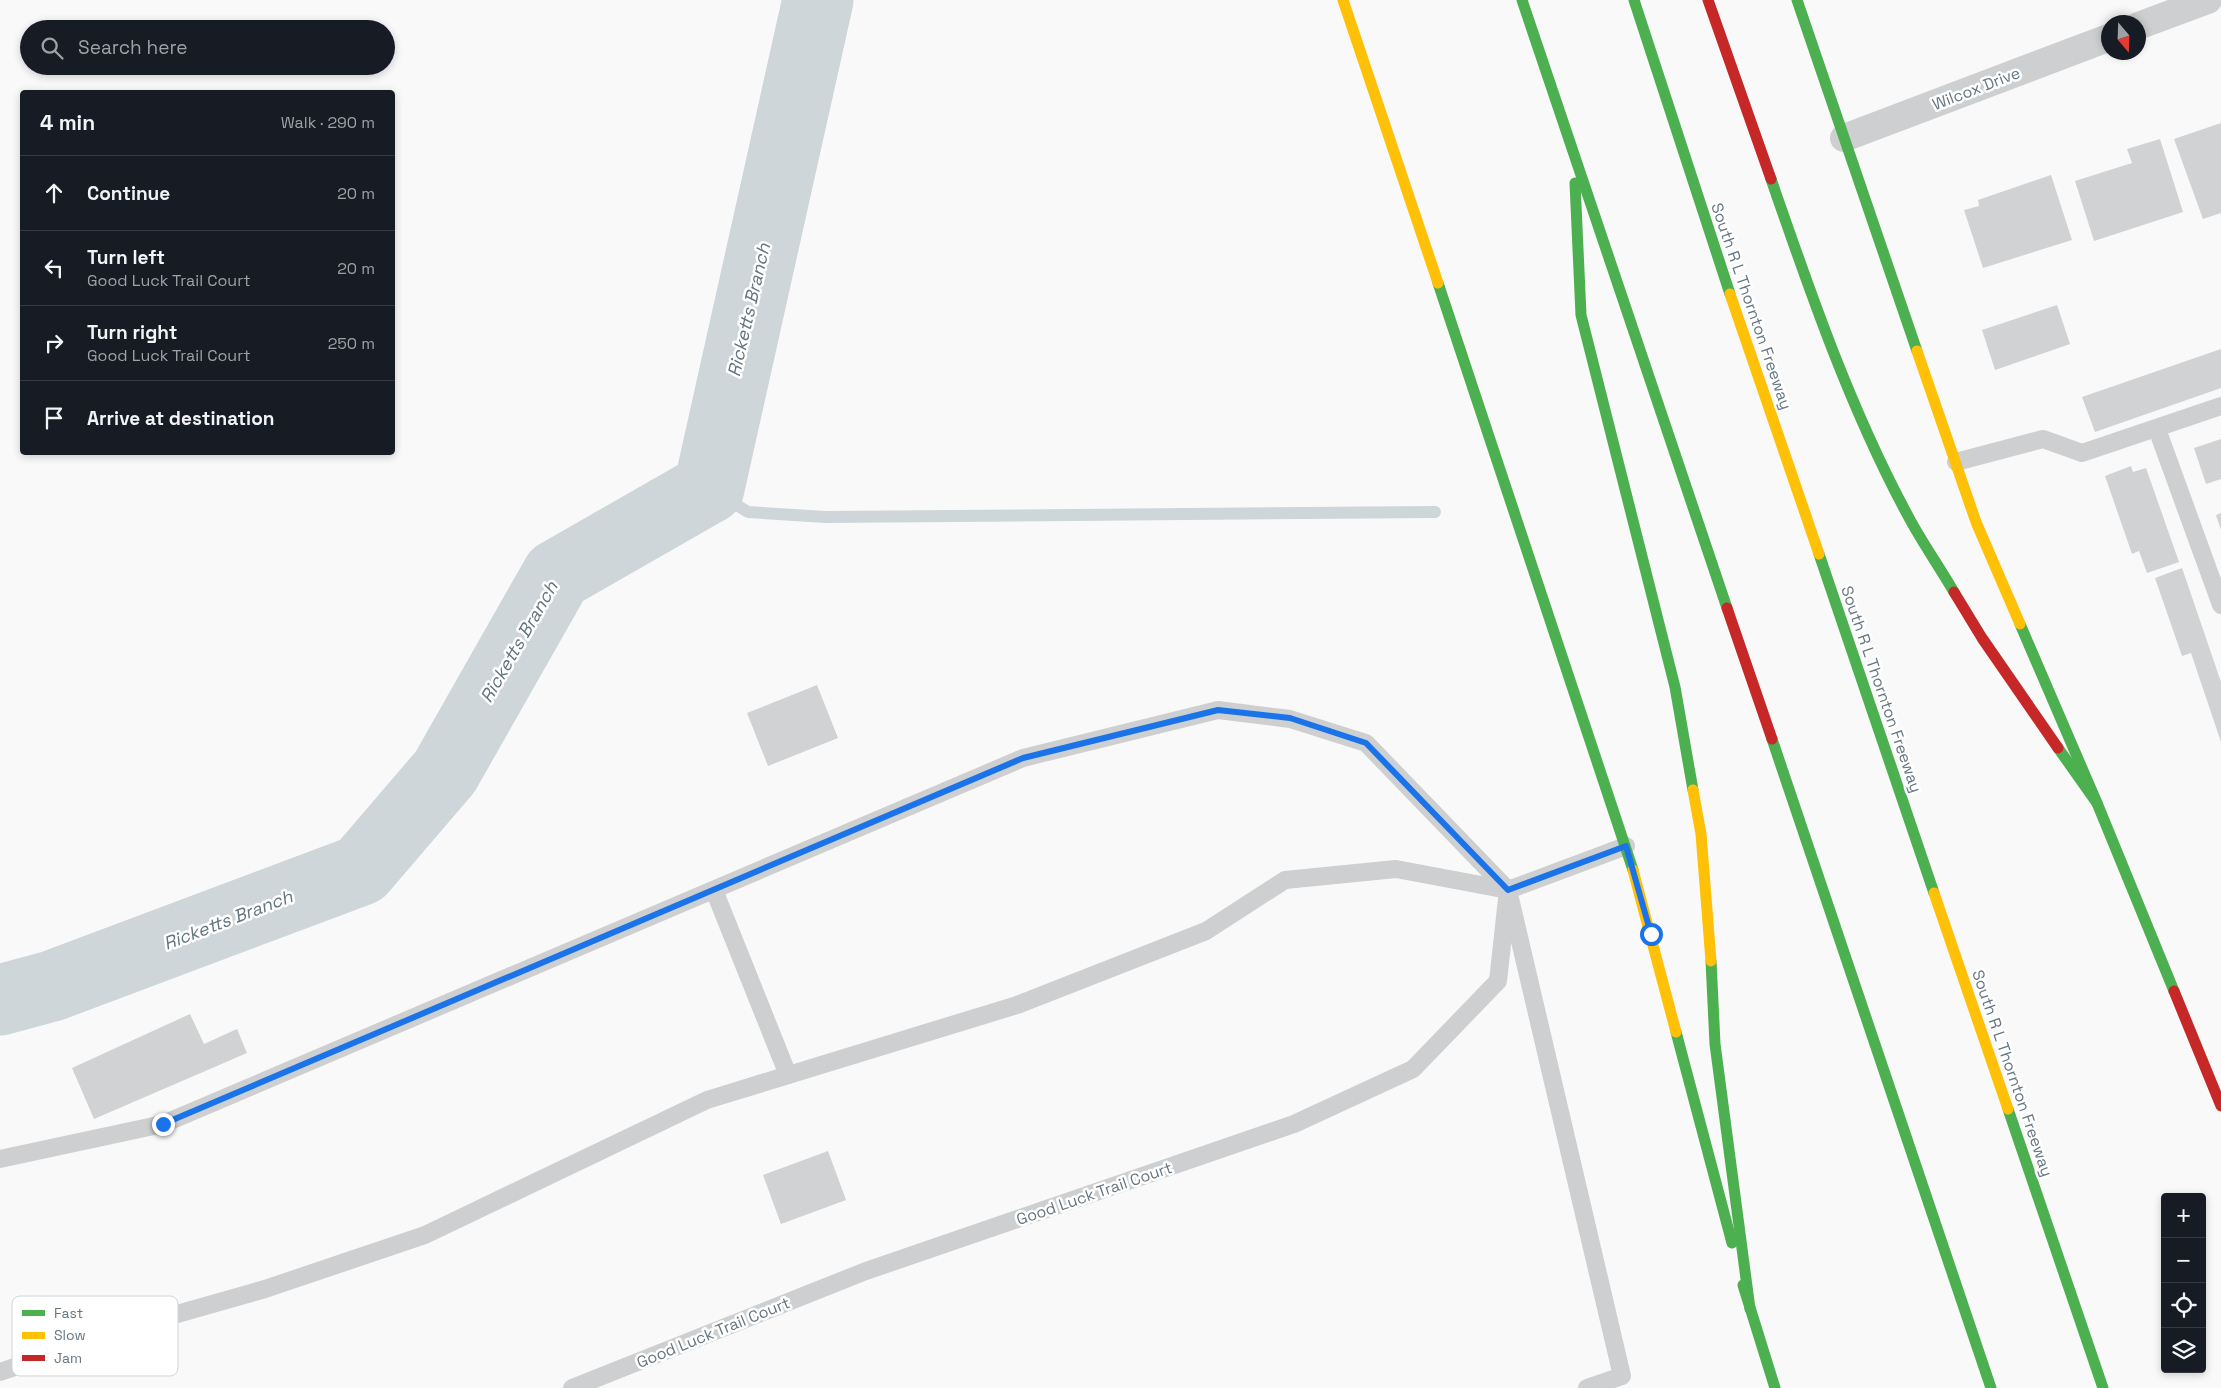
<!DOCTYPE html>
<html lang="en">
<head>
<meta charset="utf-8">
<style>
	body { margin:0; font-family:"Space Grotesk",sans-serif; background:#20242c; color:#f1f3f6 }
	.controls { position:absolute; right:15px; bottom:15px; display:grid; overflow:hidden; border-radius:5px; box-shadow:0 2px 8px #0003 }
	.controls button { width:45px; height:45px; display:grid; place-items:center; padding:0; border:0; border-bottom:1px solid #363941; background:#171b24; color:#f1f3f6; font:25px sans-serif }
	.compass { position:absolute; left:2101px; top:15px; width:45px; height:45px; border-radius:50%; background:#171b24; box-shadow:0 2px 8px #0003; rotate:161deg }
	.stop { position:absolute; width:15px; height:15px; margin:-11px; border:4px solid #1a73e8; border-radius:50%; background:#fff }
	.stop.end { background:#1a73e8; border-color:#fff; box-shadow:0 1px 5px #0008 }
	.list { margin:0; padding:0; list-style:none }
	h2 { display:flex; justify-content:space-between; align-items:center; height:65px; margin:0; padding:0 20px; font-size:21px }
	h2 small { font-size:16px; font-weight:400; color:#9ea1a6 }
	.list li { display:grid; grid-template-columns:32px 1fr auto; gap:15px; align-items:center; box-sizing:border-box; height:75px; padding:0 20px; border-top:1px solid #363941 }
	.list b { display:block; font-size:19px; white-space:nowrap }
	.list p { margin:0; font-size:16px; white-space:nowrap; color:#9ea1a6 }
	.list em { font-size:16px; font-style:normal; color:#9ea1a6 }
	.icon { flex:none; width:28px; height:28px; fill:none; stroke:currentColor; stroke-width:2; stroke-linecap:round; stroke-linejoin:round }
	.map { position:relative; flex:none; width:2221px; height:1388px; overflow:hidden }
	.search { position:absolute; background:#171b24; box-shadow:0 2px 8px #0003; left:20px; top:20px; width:375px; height:55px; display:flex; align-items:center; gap:12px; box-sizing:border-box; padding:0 18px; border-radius:28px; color:#9ea1a6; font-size:19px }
	.panel { position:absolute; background:#171b24; box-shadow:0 2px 8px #0003; left:20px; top:90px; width:375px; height:365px; border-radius:5px }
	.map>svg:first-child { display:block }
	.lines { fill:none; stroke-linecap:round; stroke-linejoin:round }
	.stream { stroke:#ced6d9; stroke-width:12 }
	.river { stroke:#ced6d9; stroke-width:71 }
	.building { fill:#d0d2d3 }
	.lane { stroke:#cecfd0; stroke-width:18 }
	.street { stroke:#cecfd0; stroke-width:28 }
	.fast { stroke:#4caf50; stroke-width:11 }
	.slow { stroke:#ffc107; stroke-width:11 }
	.jam { stroke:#c62828; stroke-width:11 }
	.route { stroke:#1a73e8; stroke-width:6 }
	.labels { text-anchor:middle; stroke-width:5; stroke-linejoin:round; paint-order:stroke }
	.street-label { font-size:16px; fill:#657683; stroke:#fff }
	.water-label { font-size:18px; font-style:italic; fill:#60757c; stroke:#fff }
	.key { fill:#fff; stroke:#d1d6da; stroke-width:1 }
	.key-label { font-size:14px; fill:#657683 }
</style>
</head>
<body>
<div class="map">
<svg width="2221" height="1388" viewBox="0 0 2221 1388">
	<rect width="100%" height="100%" fill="#f9f9f9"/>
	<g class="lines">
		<!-- stream -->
		<polyline class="stream" points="709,488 748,512 825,517 1435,512"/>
		<!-- river -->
		<polyline class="river" points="0,1000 52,986 361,870 445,772 557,575 709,488 818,0"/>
	</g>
	<!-- building -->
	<g class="building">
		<polygon points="2221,123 2221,213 2203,219 2174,139"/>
		<polygon points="2160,139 2183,212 2094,241 2075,181 2132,163 2127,149"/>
		<polygon points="2051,175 2072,240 1983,268 1964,210 1979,206 1978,200"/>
		<polygon points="2057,305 2070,344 1995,370 1982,330"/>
		<polygon points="2221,349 2221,388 2095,432 2082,397"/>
		<polygon points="2221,439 2221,479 2206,484 2194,448"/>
		<polygon points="2131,466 2133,472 2146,468 2179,562 2147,573 2139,551 2132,554 2105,476"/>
		<polygon points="2221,513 2221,530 2216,515"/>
		<polygon points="2182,568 2221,682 2221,742 2191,653 2182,656 2155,578"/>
		<polygon points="817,685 838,738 768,766 747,713"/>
		<polygon points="190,1014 204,1044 237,1029 247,1053 94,1119 72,1068"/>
		<polygon points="828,1151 846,1200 781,1224 763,1175"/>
	</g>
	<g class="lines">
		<!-- lane -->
		<g class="lane">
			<polyline points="2157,429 2221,605"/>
			<polyline points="1956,462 2043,439 2082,453 2221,406"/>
			<polyline points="714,890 788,1075"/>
			<polyline points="0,1159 163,1124 1023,758 1218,710 1290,719 1366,743 1508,890 1622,1376 1587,1388"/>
			<polyline points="0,1372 142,1324 265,1289 425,1235 707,1100 1017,1005 1206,931 1285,880 1396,869 1508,890"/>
			<polyline points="572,1388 866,1271 1294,1124 1413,1069 1498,981 1508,890 1626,846"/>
		</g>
		<!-- street -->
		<g class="street">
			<polyline points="2138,26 2208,0"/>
			<polyline points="1844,138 2108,38"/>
		</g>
		<!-- fast -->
		<g class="fast">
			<polyline points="1522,0 1727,608"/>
			<polyline points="1634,0 1730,294"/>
			<polyline points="1797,0 1917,351"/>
			<path d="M 1771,179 C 1810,292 1850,408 1907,514 C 1921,541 1939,566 1954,592"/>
			<polyline points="1575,183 1581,315 1675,687 1693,790"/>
			<polyline points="1438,283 1633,870"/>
			<polyline points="1819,554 1934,893"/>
			<polyline points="2020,624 2097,803 2174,991"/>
			<polyline points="1772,739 1991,1388"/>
			<polyline points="2058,748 2097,803"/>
			<polyline points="1711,961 1715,1044 1750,1309"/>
			<polyline points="1676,1032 1732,1243"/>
			<polyline points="2008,1109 2103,1388"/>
			<polyline points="1743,1285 1775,1388"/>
		</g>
		<!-- slow -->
		<g class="slow">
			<polyline points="1343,0 1438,283"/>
			<polyline points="1730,294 1819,554"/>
			<polyline points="1917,351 1976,522 2020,624"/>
			<polyline points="1693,790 1701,834 1711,961"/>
			<polyline points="1633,870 1676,1032"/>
			<polyline points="1934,893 2008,1109"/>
		</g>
		<!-- jam -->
		<g class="jam">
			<polyline points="1708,0 1771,179"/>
			<polyline points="1954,592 1982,638 2058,748"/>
			<polyline points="1727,608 1772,739"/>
			<polyline points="2174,991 2221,1106"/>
		</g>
	</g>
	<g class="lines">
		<!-- route -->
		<polyline class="route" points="163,1124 1023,758 1218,710 1290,718 1366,743 1508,890 1626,846 1651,934"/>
	</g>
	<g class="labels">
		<!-- street labels -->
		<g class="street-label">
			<text transform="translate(1976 88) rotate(-21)" y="6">Wilcox Drive</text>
			<text transform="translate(1752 306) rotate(71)" y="6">South R L Thornton Freeway</text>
			<text transform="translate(1882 689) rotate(71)" y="6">South R L Thornton Freeway</text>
			<text transform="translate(2013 1073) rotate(71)" y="6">South R L Thornton Freeway</text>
			<text transform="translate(1094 1193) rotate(-19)" y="6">Good Luck Trail Court</text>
			<text transform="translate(713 1332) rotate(-22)" y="6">Good Luck Trail Court</text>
		</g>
		<!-- water labels -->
		<g class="water-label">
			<text transform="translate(749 310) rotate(-77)" y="6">Ricketts Branch</text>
			<text transform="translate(519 642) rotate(-60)" y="6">Ricketts Branch</text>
			<text transform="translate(228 920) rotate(-21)" y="6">Ricketts Branch</text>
		</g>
	</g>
	<!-- legend -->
	<rect x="12" y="1296" width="166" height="80" rx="8" class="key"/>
	<rect x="22" y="1310" width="23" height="6" fill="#4caf50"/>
	<rect x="22" y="1332" width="23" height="7" fill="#ffc107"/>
	<rect x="22" y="1355" width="23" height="6" fill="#c62828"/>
	<g class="key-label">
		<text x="54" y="1318">Fast</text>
		<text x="54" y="1340">Slow</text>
		<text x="54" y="1363">Jam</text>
	</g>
</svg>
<div class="controls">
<button>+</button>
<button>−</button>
<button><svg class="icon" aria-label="locate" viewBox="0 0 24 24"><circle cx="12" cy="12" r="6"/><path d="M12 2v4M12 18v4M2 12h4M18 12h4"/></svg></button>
<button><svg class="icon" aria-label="layers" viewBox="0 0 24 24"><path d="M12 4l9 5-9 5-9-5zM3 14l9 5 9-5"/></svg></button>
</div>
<svg class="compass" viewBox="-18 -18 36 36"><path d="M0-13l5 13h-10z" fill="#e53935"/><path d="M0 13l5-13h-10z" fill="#9ea1a6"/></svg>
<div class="stop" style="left:1651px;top:934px"></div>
<div class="stop end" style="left:163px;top:1124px"></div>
<div class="search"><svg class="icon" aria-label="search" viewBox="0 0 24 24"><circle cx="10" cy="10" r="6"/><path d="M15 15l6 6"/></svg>Search here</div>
<section class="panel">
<h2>4 min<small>Walk · 290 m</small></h2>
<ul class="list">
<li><svg class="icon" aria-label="ahead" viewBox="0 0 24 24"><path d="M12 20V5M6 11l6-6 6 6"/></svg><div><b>Continue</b></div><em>20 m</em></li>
<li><svg class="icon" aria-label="left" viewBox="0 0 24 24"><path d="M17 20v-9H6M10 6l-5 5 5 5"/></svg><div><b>Turn left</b><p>Good Luck Trail Court</p></div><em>20 m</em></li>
<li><svg class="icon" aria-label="right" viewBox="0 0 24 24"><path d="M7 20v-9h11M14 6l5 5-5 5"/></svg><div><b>Turn right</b><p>Good Luck Trail Court</p></div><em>250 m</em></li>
<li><svg class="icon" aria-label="arrive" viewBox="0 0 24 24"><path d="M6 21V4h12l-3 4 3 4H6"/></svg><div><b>Arrive at destination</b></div></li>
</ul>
</section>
</div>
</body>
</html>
